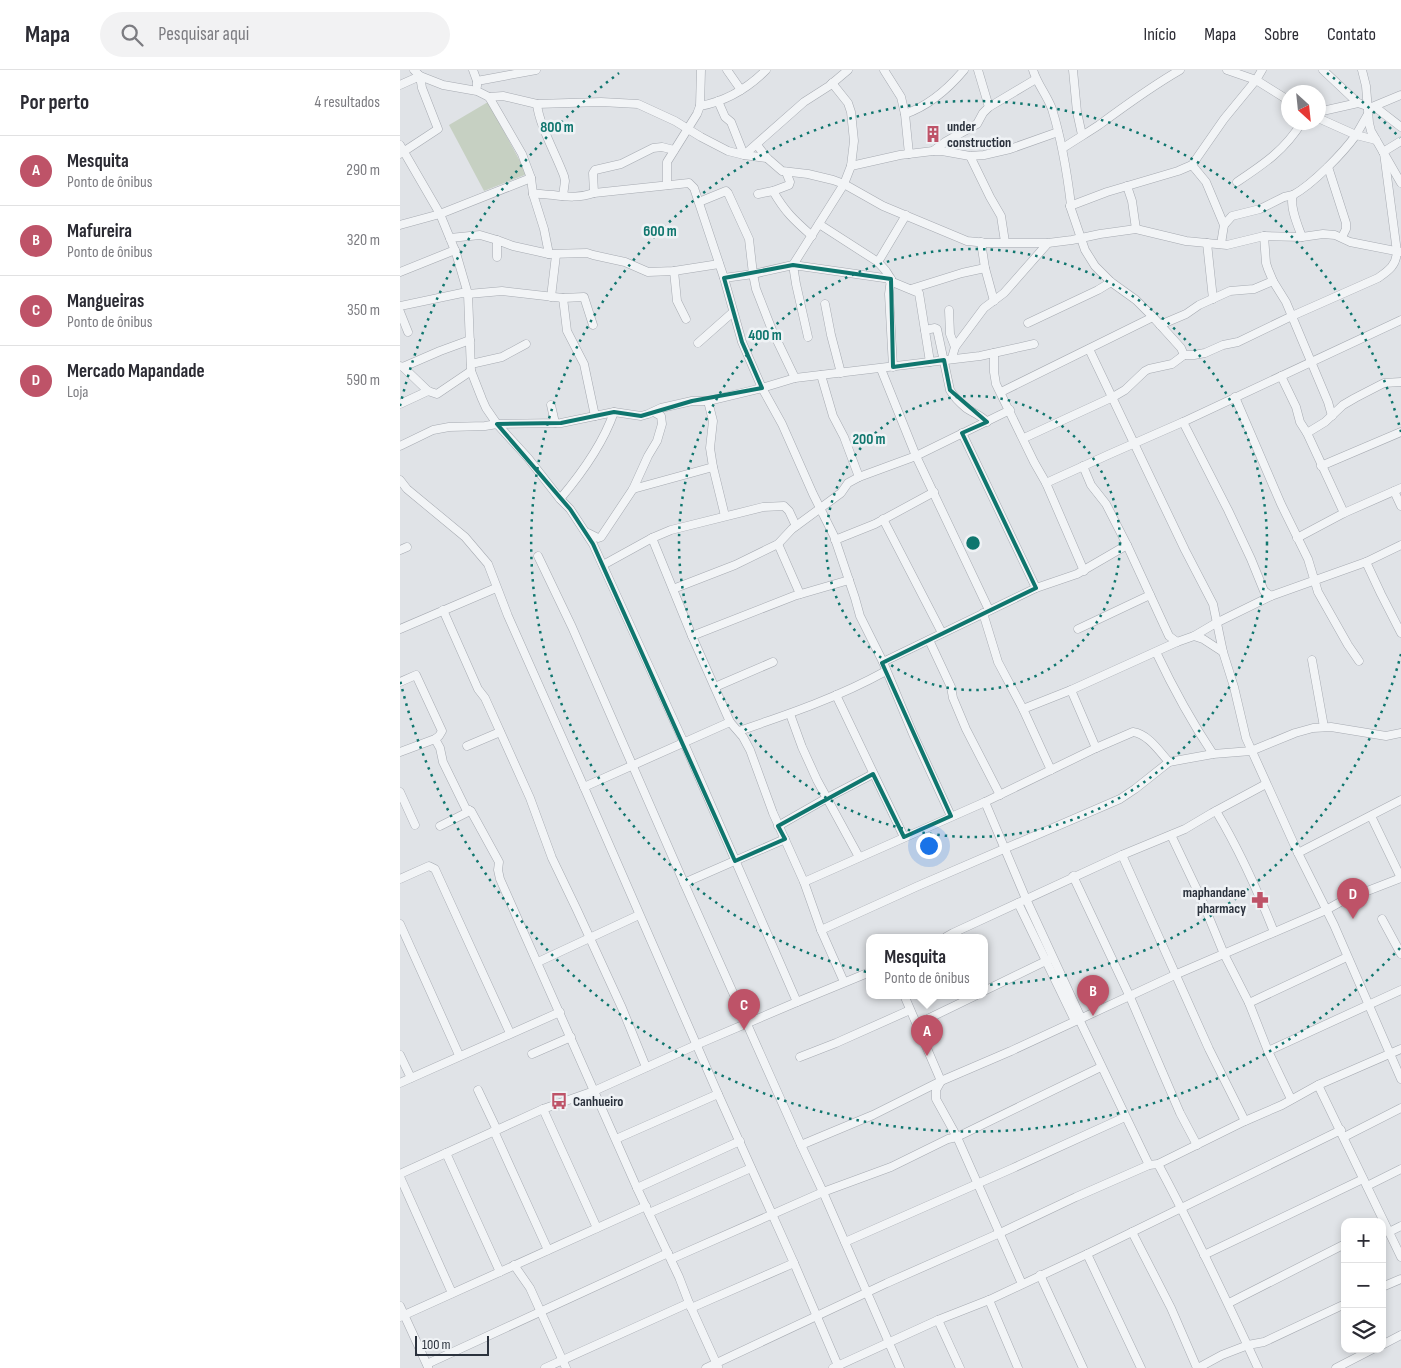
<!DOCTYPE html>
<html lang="pt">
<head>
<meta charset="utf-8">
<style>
	body { margin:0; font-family:"Sofia Sans Condensed",sans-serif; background:#f2f2f3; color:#2b2b33 }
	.controls { position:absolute; right:15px; bottom:15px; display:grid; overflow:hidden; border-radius:10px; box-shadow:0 2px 8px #0003 }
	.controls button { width:45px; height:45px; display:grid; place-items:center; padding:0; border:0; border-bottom:1px solid #e1e1e2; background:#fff; color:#2b2b33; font:25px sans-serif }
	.compass { position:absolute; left:881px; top:15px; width:45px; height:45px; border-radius:50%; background:#fff; box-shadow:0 2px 8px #0003; rotate:153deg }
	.scale { position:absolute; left:15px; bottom:12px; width:74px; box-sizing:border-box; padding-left:5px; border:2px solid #2b323d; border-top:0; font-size:14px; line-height:18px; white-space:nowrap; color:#2b323d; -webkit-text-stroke:4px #eff2f5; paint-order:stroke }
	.you { position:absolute; left:528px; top:775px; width:18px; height:18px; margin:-12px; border:4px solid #fff; border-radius:50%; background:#1a73e8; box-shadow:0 0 0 8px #1a73e833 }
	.badge { display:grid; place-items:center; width:32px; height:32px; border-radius:50%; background:#be5368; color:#fff; font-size:16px; font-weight:700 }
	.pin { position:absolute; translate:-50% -41px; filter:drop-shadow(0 1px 2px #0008) }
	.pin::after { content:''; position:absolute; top:26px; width:18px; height:15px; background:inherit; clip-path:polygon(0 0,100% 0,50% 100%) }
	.popup { position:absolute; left:466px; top:864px; width:122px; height:65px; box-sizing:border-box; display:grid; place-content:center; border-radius:10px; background:#fff; filter:drop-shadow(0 1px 4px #0005); font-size:16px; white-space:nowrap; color:#7c7c81 }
	.popup b { font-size:19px; color:#2b2b33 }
	.popup::after { content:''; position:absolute; left:50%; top:100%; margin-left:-10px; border:10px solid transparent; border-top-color:#fff }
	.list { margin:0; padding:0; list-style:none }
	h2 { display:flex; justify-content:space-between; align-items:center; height:65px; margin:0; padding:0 20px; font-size:21px }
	h2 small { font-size:16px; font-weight:400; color:#7c7c81 }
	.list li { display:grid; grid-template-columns:32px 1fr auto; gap:15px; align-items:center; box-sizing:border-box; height:70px; padding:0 20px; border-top:1px solid #e1e1e2 }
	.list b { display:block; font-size:19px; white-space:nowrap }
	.list p { margin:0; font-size:16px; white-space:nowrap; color:#7c7c81 }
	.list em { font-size:16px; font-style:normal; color:#7c7c81 }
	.icon { flex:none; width:28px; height:28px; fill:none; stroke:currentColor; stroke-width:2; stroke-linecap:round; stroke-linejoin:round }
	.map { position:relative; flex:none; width:1001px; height:1298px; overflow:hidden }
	header { display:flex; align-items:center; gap:30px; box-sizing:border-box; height:70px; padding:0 25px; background:#fff; border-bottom:1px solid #e1e1e2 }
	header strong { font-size:24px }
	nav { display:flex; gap:28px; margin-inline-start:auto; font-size:18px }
	.search { width:350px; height:45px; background:#f2f2f3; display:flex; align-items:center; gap:12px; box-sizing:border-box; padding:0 18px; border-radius:28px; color:#7c7c81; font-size:19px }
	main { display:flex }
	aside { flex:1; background:#fff }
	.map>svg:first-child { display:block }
	.green { fill:#c6d0c2 }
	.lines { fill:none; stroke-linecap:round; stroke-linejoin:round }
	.minor-casing { stroke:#a6aab1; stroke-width:9 }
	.minor { stroke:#f2f4f6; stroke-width:8 }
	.marked { fill:none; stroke:#0f766e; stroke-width:4; stroke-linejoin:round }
	.ring { fill:none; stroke:#0f766e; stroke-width:2.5; stroke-dasharray:2.5 5 }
	.labels { text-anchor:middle; stroke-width:5; stroke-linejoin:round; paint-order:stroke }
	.poi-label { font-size:14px; font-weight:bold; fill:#2b323d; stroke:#eff2f5; text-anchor:start }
	.centre { fill:#0f766e; stroke:#eff2f5; stroke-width:2.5 }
	.ring-label { font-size:15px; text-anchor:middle; font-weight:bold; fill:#0f766e; stroke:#eff2f5; stroke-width:5; stroke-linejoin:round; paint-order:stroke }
</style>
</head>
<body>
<header>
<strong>Mapa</strong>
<div class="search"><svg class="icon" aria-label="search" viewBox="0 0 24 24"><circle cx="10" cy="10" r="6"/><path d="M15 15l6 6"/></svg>Pesquisar aqui</div>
<nav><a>Início</a><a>Mapa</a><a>Sobre</a><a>Contato</a></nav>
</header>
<main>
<aside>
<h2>Por perto<small>4 resultados</small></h2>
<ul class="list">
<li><span class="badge">A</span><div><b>Mesquita</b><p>Ponto de ônibus</p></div><em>290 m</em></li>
<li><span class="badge">B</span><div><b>Mafureira</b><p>Ponto de ônibus</p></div><em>320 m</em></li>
<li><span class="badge">C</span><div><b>Mangueiras</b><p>Ponto de ônibus</p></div><em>350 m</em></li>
<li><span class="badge">D</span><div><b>Mercado Mapandade</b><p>Loja</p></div><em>590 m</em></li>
</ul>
</aside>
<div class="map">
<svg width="1001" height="1298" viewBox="0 0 1001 1298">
	<rect width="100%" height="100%" fill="#e0e3e7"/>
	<!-- green -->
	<polygon class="green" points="88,32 127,104 84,121 49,55"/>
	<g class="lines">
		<!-- minor casing -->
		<g class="minor-casing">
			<g id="minor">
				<polyline points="14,0 20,6 43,15 77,21 89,27 122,84 131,108 133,124 144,159 149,184 187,183 193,185 225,192 248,202 274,201 319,194"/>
				<polyline points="73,0 77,11 77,16"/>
				<polyline points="327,0 341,20"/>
				<polyline points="484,0 501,27 505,44 509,84"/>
				<polyline points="578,0 589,37"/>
				<path d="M 633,0 C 637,14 647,25 652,39 C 662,71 667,102 671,135 L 670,136 L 685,180 L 695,196 L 711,212 L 736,230 L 753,247 L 781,278 L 784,285"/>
				<polyline points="673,0 677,42 682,65"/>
				<polyline points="827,0 856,10 888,30"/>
				<polyline points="923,0 958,33 979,40 1001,57"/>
				<polyline points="962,0 966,16 969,53 971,61 1001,113"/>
				<polyline points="77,11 136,0"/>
				<polyline points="0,15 20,6 22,18 38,59 0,84"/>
				<polyline points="89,27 103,26 137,34 201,32 238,34 275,51 301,67 328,81 344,85 404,32 429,16 448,0"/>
				<polyline points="318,31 325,47 331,52 344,85 367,88"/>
				<path d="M 137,34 C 139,55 156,84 164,106 L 165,111 L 163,126"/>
				<path d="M 300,36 C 327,31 347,19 366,0"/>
				<polyline points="972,37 1001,25"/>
				<polyline points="918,42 958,33"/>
				<path d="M 505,44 C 528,36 548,19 564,0"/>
				<polyline points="918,48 956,65 976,70"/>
				<polyline points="0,75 40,144 56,183 68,224 71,301 82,329 86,338 97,354 128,388 160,429 170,439 193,474 284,673 397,932"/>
				<polyline points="357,75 367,88 382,101 408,104 433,110 444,114 483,136 567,171 587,173 648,173 672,170 700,164 736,159 786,171 827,175 864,166 902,167 923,164 935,165 950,172 1001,182"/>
				<path d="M 663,78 C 675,70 687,63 699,55 C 726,35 752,16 780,0"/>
				<polyline points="533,81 545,72 577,54 583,43 589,37 636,9"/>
				<polyline points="983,82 1001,71"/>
				<polyline points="570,86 590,127 601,146 605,172"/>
				<polyline points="792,95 806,112 824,155 821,174"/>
				<polyline points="451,96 500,85 533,81 542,81 570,86 584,85 610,79 658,62"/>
				<polyline points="928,97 946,153 946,159 942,167"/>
				<path d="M 837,112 C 864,94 885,80 902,52"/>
				<polyline points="267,115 267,92 297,44 300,36 301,0"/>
				<polyline points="727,116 732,131 736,159"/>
				<path d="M 373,121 C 385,142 394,150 412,166"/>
				<polyline points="194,123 193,103 195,100 221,94 253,78 262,77 274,80"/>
				<path d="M 133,124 C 140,123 146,125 153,125 C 167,127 180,128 194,123 L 289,113 L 294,118 L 324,208 L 342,272 L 362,318 L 382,354 L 413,424 L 434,466 L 455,528 L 460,546 L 483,592 L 513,664 L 551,746"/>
				<polyline points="358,124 373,121 389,115 390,112 386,102"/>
				<polyline points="299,132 326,121 328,123 349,169 353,204 356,219 372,260 395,308"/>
				<polyline points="670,136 707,122 778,101 792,95 824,49 856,10 862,0"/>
				<polyline points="419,154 478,192 486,201 491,209 489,224 493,297"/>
				<polyline points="0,155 40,144 131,108"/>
				<polyline points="824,155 832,146 860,139 884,127 893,125"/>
				<polyline points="864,166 866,193 868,199 873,211 886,232 928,332 932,346"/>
				<path d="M 902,167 C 898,156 889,136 893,125 C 913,114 943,83 956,65 C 960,58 964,51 968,44"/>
				<polyline points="50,168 80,165 97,170"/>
				<polyline points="581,172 585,198 594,231"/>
				<polyline points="807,173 813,229"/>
				<polyline points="97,187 97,170 113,176 149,184"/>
				<polyline points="478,192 506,145"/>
				<polyline points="274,201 277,231 286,249"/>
				<polyline points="0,202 55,180"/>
				<polyline points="324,208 353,204 393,195 444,114 451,96 454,71 451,42 448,33 432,13"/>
				<polyline points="490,211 519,223 530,292"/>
				<polyline points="511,219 562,203 585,198"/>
				<polyline points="151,227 156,185"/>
				<polyline points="163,228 167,261 184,294 195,346"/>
				<polyline points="425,234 431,265 441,303"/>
				<polyline points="0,236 62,223 68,224 102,221 163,228 184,227 193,255"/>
				<polyline points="549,240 550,264 555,277"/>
				<polyline points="0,242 8,262"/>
				<polyline points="628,253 698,220 711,212"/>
				<polyline points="760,255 786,244 799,235 830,221 854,219 873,211"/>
				<path d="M 525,260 L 535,258 L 537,259 L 550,320 C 554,327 560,333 566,338 C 573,343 581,345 587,352"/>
				<polyline points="408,267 396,214 393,195 491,209"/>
				<polyline points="298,273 333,242"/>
				<polyline points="689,279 785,480 813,534 823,582 834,617 846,668 898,783 934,855 1001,1009"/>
				<polyline points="594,283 594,302 596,314 634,392 646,413 684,501"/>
				<polyline points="552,288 555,277 584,238 604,223 648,173"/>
				<polyline points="71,294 102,287 126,274"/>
				<polyline points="0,296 3,297 40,281 70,270"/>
				<polyline points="3,297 28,321 37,324 71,301"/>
				<polyline points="481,299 516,386 589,540"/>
				<polyline points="421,305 433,346 444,367 459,407"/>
				<polyline points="881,306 896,337 900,352 907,363 944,443"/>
				<polyline points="601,322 753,247"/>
				<polyline points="835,327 881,434 908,489 918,522 948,575 959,591"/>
				<polyline points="308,331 313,351 310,378 313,397 325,446"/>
				<polyline points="0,334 28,321"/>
				<polyline points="151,335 155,353"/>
				<polyline points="783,352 828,440 851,489 864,521 871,526"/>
				<polyline points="562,363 636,518"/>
				<polyline points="907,363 925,352 943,335 955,328 984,313 1001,312"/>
				<path d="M 624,368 L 713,327 L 725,320 L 745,301 L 749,299 L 772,294 L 784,285 L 794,285 L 805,283 L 823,275 L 838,272 L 892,246 L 978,208 C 988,201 996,196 997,182 L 984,83"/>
				<polyline points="0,376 33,360 49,357 85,356 97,354 161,353 214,342 241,346 248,344 261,338 292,331 308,331 362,318 395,308 580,286 634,274"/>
				<polyline points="683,396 691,415 706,434 727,475 769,566 777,572"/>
				<polyline points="921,396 1001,362"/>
				<polyline points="0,410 7,419 65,467 88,494 108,546 184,717 318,1024 394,1193"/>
				<polyline points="646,413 710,384 783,352 1001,250"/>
				<polyline points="233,419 313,397"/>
				<polyline points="994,421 1001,436"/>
				<path d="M 160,429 C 182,403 203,374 214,342"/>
				<polyline points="483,449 542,563"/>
				<polyline points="188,463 198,468 201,467 233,419 248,386 257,371 262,354 261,346 254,342"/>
				<polyline points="252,468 292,566 330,652 343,667 350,680 373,743 404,812 421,860 444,912"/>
				<polyline points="897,468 944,443 1001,418"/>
				<polyline points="435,470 475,454 534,422"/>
				<polyline points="378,474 400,524"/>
				<polyline points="0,480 7,477"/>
				<polyline points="138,486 172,557 284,813 401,1075 423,1122 500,1298"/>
				<polyline points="966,492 981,524 1001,563"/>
				<polyline points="203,495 252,468 271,460 363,437 384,436 389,441 396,456"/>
				<polyline points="273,519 335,495 378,474 392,459 441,423 448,413 459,407 516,386 610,340"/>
				<polyline points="43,540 78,619 85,628 130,728 152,788 177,840 222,938 246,997"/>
				<polyline points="583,543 598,592 623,639 651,700"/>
				<polyline points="0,559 96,518"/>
				<polyline points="678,559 750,525"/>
				<polyline points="292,566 394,526 449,510"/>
				<polyline points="794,566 803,569 823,582"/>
				<polyline points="529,570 551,617 553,628 566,659 600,725"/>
				<path d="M 756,582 C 773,618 791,651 813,684"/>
				<polyline points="912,590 924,657"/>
				<polyline points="483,592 636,518 677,504 727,475"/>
				<polyline points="0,612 16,605 42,661 39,666 35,669 0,682"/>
				<polyline points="315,617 373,592"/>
				<polyline points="671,620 696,678"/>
				<polyline points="436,625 504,767"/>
				<polyline points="623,639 671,620 777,572 794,566 816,553 871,526 966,492 1001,475"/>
				<polyline points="390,644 402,677 417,710 459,787"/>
				<path d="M 339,661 C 389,644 439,627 486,601"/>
				<polyline points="35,669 40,678 43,692 66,739 71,741 99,792 98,800 100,809 237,1118 279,1207 289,1233 318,1297"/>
				<polyline points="67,676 100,662"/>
				<polyline points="184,717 330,652"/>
				<polyline points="0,722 15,755"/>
				<polyline points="585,732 626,829 681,948"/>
				<path d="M 816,741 C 840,781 857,819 874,862"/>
				<polyline points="971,746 1001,808"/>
				<polyline points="40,756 66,743 69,740"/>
				<polyline points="378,756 427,728 473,704"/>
				<polyline points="771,765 801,828 824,884 849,933 868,981 891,1029"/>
				<polyline points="898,783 1001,730"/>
				<polyline points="722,785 809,979 845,1051"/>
				<polyline points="673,806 730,927 780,1043 797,1075"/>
				<polyline points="0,809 29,796 35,799 110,963"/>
				<path d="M 404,812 L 585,732 L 696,678 L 733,662 C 748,664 759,681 769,692 L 813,684 L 851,681 L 895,663 L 913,658 L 931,657 L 986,666 L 1001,663"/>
				<polyline points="284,813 385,769"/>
				<polyline points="618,833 675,951"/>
				<polyline points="982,849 1001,884"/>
				<polyline points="0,854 59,985"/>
				<polyline points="421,860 518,816 720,729 735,719 769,692"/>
				<polyline points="546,867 553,863 722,785 785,759 812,743 866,714"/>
				<polyline points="138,892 239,845"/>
				<polyline points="584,921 650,889"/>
				<polyline points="504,925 541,1011 536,1020 536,1029 557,1067 622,1214"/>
				<polyline points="849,933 947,887"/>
				<polyline points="679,949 749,1095"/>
				<polyline points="517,954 577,925"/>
				<polyline points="868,981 1001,920"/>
				<polyline points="132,984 171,967"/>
				<polyline points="0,985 11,1008"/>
				<polyline points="400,987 436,973 510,940"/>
				<polyline points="0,1013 160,942"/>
				<polyline points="918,1015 1001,1187"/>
				<polyline points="78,1020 97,1060"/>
				<polyline points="143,1039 197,1158"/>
				<polyline points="94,1061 148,1180"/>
				<polyline points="944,1067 1001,1038"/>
				<polyline points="216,1069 318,1024"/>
				<polyline points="401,1075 473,1045 541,1011 611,981 777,904 926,840 944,830 1001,808"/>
				<polyline points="46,1083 100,1202"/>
				<path d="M 758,1094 C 794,1161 826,1229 858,1298"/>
				<polyline points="0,1104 143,1039 194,1021 296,975 397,932 470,902"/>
				<polyline points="0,1107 52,1223"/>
				<polyline points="967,1116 1001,1099"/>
				<polyline points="237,1118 340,1071"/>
				<polyline points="249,1143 351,1098"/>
				<polyline points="732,1162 771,1238 797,1298"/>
				<polyline points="989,1162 1001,1156"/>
				<polyline points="445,1172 611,1099 725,1047"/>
				<polyline points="687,1184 741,1298"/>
				<polyline points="804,1185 963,1109"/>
				<polyline points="271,1189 423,1122 491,1097 548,1069 557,1067 701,997"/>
				<polyline points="114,1195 130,1218 166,1298"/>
				<polyline points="640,1205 683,1298"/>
				<polyline points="982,1217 1001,1209"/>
				<polyline points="589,1230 618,1298"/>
				<polyline points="829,1233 945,1174"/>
				<polyline points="0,1236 28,1297"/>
				<polyline points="291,1238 394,1193 439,1298"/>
				<polyline points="0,1247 246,1136"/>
				<polyline points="538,1250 560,1298"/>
				<polyline points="982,1275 1001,1265"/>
				<polyline points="27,1294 268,1183"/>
				<polyline points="145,1298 289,1233"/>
				<polyline points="306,1298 487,1213 600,1163 676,1127 749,1095 758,1094 845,1051 882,1035 918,1015 1001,979"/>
				<polyline points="433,1298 538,1250 589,1230 687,1184 941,1060"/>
				<polyline points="798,1298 822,1285 848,1275 864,1272 945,1234"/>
				<polyline points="936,1298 973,1279"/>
			</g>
		</g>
		<!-- minor -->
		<use href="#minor" class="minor"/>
	</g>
	<!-- marked area -->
	<path class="marked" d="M 393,195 L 491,209 L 493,297 L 544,290 L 550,320 L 587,352 L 562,363 L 636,518 L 482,593 L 551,746 L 504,767 L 473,704 L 378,756 L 385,769 L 335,791 L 193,474 L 170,439 L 97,354 L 161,353 L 214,342 L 241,346 L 292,331 L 362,318 L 342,272 L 324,208 Z"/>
	<!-- distance rings -->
	<g class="ring">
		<circle cx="573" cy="473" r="147"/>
		<circle cx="573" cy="473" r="294"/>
		<path d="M1001 584A442 442 0 1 1 1001 362"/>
		<path d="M1000 878A589 589 0 0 1 0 610M0 336A589 589 0 0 1 219 3M927 3A589 589 0 0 1 1000 68"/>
	</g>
	<!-- icons -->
	<defs>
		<g id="building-bare" transform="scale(1.35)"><path d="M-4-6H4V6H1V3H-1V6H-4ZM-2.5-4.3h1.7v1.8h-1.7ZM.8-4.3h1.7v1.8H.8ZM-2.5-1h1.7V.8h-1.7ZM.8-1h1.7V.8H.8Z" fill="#be5368" stroke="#eff2f5" stroke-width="2.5" paint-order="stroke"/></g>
		<g id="pharmacy-bare" transform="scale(1.35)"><path d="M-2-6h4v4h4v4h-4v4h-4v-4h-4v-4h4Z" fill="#be5368" stroke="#eff2f5" stroke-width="2.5" paint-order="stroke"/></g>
		<g id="bus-bare" transform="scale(1.35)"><path d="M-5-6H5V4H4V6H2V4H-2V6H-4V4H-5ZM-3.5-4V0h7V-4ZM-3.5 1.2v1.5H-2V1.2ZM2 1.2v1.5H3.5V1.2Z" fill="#be5368" stroke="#eff2f5" stroke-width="2.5" paint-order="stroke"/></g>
	</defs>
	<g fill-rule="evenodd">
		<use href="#building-bare" x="533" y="64"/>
		<use href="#pharmacy-bare" x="860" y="830"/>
		<use href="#bus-bare" x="159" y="1031"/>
	</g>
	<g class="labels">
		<!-- poi labels -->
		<g class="poi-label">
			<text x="547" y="61">under<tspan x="547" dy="16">construction</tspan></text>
			<text x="846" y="827" text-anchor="end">maphandane<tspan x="846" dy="16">pharmacy</tspan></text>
			<text x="173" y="1036">Canhueiro</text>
		</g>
	</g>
	<circle cx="573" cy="473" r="8" class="centre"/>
	<g class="ring-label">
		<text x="157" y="62">800 m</text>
		<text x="260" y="166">600 m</text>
		<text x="365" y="270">400 m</text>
		<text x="469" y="374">200 m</text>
	</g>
</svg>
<div class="controls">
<button>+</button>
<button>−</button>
<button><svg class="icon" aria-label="layers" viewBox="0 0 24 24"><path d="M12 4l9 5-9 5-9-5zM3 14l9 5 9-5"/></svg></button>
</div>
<svg class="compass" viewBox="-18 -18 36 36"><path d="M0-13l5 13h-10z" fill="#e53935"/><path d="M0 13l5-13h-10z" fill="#7c7c81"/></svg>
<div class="scale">100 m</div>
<div class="you"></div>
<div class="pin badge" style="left:527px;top:986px">A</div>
<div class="popup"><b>Mesquita</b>Ponto de ônibus</div>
<div class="pin badge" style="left:693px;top:946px">B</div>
<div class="pin badge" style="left:344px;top:960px">C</div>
<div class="pin badge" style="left:953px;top:849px">D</div>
</div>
</main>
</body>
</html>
